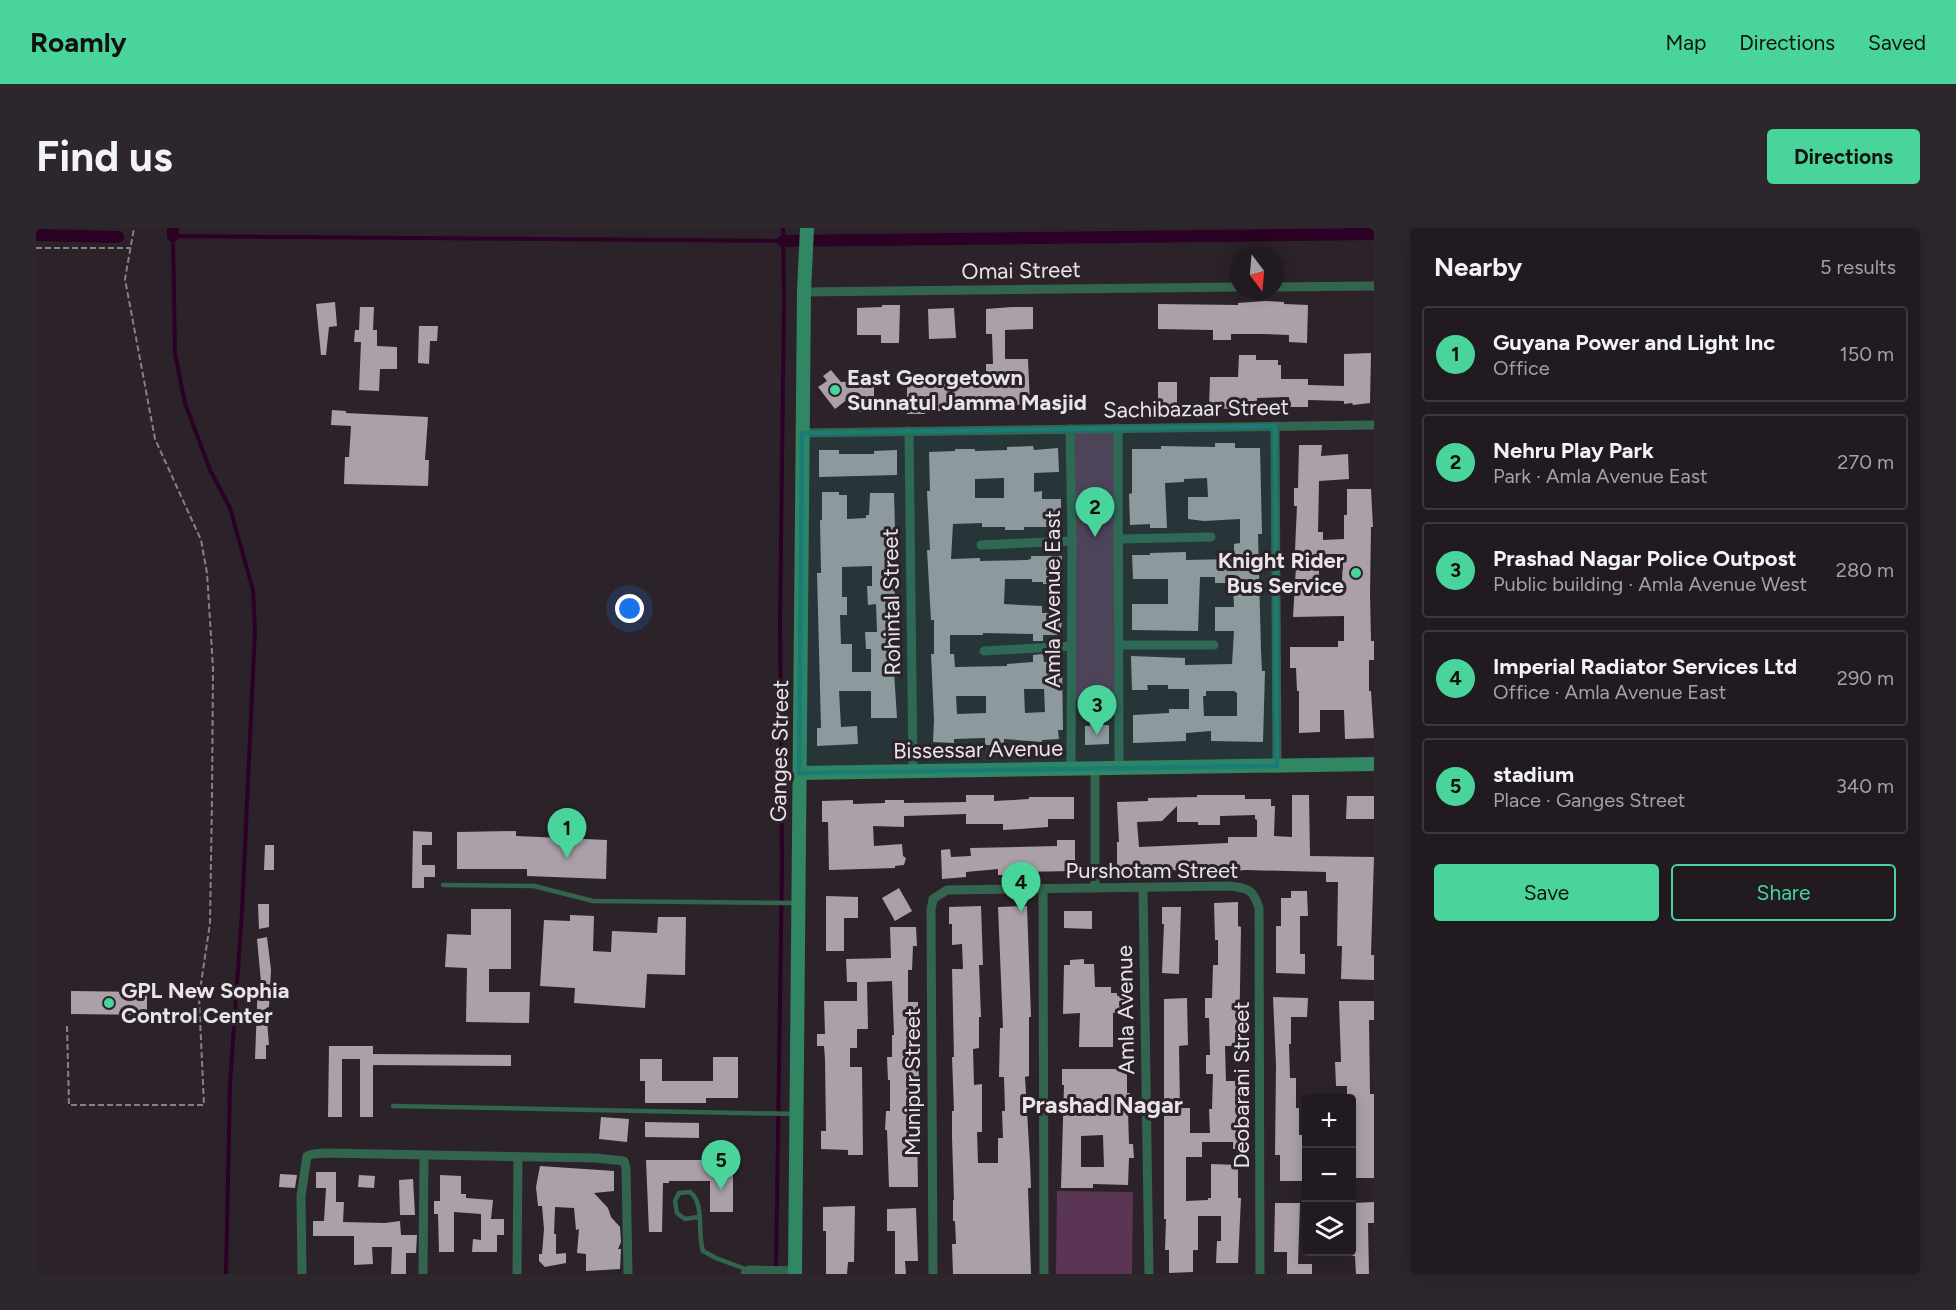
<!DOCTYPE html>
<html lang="en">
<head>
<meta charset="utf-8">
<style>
	body { margin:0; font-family:Figtree,sans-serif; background:#2d272d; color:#f1f3f6 }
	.controls { position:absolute; right:18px; bottom:18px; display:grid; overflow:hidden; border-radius:6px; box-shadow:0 3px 15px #0003 }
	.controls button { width:54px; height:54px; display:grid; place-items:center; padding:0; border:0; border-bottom:2px solid #3e383e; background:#211a20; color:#f1f3f6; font:30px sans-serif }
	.compass { position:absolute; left:1194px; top:18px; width:54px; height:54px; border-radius:50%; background:#211a20; box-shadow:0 3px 15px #0003; rotate:164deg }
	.you { position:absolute; left:594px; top:381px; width:21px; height:21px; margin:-15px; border:4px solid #fff; border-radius:50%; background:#1a73e8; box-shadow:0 0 0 9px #1a73e833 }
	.badge { display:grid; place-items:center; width:39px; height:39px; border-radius:50%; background:#49d49c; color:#111; font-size:20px; font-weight:700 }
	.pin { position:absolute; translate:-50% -50px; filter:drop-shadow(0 2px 3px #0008) }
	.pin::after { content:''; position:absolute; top:32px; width:21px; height:18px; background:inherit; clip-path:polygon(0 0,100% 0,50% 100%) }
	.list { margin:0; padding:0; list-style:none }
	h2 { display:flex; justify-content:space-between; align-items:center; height:78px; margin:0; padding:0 24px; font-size:26px }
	h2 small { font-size:20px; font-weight:400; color:#a2a1a5 }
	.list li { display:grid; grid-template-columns:39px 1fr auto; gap:18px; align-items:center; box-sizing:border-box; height:96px; margin:0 12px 12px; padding:0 12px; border:2px solid #3e383e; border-radius:6px }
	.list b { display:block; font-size:22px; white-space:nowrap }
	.list p { margin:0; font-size:20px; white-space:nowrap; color:#a2a1a5 }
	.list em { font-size:20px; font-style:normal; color:#a2a1a5 }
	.actions { display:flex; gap:12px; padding:18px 24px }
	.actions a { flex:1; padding:14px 0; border:2px solid #49d49c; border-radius:6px; text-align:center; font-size:21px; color:#49d49c }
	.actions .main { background:#49d49c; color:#111 }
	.icon { flex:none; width:33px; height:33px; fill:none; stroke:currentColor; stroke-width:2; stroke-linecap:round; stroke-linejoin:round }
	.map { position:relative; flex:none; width:1338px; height:1046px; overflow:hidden; border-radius:6px }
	header { display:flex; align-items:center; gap:36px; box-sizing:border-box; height:84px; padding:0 30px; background:#49d49c; color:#111 }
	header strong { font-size:28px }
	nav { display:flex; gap:33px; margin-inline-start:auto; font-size:21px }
	.intro { display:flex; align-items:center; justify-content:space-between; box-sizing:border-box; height:144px; padding:0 36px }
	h1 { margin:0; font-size:42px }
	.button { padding:15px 27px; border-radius:6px; background:#49d49c; color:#111; font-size:21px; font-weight:700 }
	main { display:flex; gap:36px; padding:0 36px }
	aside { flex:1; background:#211a20; border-radius:6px; box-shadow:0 3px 15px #0003 }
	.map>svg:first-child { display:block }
	.green { fill:#5a3654 }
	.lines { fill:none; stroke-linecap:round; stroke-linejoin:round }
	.stream { stroke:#2b0126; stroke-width:4 }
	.canal { stroke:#2b0126; stroke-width:12 }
	.building { fill:#aba0a8; fill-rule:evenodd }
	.path { stroke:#878085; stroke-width:2; stroke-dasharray:6 3; stroke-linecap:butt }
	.lane { stroke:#33654e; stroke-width:4.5 }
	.street { stroke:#33654e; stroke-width:9 }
	.secondary { stroke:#318764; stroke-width:14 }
	.marked { fill:#1a7c74; fill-opacity:0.2; stroke:#1a7c74; stroke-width:4.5; stroke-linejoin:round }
	.poi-dot { fill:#49d49c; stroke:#2c232a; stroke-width:2 }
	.labels { text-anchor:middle; stroke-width:6; stroke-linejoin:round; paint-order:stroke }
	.street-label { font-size:22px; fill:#e9e4e8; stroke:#2c232a }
	.poi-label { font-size:22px; font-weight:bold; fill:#e9e4e8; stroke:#2c232a; text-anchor:start }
	.neighbourhood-label { font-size:24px; font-weight:bold; fill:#e9e4e8; stroke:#2c232a }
</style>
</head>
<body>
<header>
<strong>Roamly</strong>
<nav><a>Map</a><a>Directions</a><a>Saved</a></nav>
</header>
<div class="intro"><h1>Find us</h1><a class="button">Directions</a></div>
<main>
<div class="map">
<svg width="1338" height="1046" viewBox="0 0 1338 1046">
	<rect width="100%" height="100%" fill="#2c232a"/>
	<!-- green -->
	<g class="green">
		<polygon points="1082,200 1084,473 1036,473 1034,201"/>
		<polygon points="1021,963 1097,964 1096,1046 1020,1046"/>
	</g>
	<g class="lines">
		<!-- stream -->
		<g class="stream">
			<polyline points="740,1042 746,638 744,395 748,75 747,0"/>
			<polyline points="190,1046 194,856 206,684 219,401 217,362 194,280 174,242 149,175 139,126 137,8 747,13"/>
		</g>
		<!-- canal -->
		<g class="canal">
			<polyline points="137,0 137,8"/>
			<polyline points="0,7 82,9"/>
			<polyline points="747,13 1338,6"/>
		</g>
	</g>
	<!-- building -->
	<g class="building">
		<polygon points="1229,73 1248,74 1248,76 1272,77 1271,115 1253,114 1253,107 1228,106 1195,106 1195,112 1177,112 1177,102 1122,101 1122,76 1202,77 1202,75"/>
		<polygon points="299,74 301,98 293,99 290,127 285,127 280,76"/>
		<polygon points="846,77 864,77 863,115 845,115 845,107 821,107 821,80 846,79"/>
		<polygon points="324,79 338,79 337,102 341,102 341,118 361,119 361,141 344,141 343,163 323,162 325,114 318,114 319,102 323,102"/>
		<polygon points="976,79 997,79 997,101 969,102 969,131 992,131 994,177 977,177 977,170 945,170 945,183 889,183 889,186 871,186 871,148 892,148 892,154 919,154 919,157 950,155 950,136 957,136 956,106 950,106 950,81"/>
		<polygon points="918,80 920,110 893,111 892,81"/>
		<polygon points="383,98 402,98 401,113 394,113 393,136 382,135"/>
		<polygon points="1335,125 1334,175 1317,177 1316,175 1308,176 1308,173 1272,172 1272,179 1254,179 1253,169 1221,170 1221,173 1194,173 1194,181 1173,180 1174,149 1202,149 1203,127 1220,127 1220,132 1242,132 1242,137 1245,137 1245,151 1272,151 1272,157 1308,158 1308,126"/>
		<polygon points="795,142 805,154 838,153 838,183 817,184 817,167 799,181 782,159 791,153 787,148"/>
		<rect x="1122" y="154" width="19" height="26"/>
		<polygon points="296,182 310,183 310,185 392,189 389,232 393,232 392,258 308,256 309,229 313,229 315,198 295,197"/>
		<path d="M 1179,215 L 1199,215 L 1199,220 L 1224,220 L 1226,306 L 1222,306 L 1225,423 L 1226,443 L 1229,443 L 1227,514 L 1175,513 L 1175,503 L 1150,505 L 1150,513 L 1097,515 L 1097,487 L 1133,485 L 1133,481 L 1153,481 L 1153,461 L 1132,461 L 1132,457 L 1111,457 L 1112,462 L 1096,462 L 1095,428 L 1149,430 L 1149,437 L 1196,436 L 1198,403 L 1179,403 L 1179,379 L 1198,379 L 1197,355 L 1179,355 L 1179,349 L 1164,349 L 1162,403 L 1096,402 L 1096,376 L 1132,376 L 1132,351 L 1097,351 L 1096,327 L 1114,327 L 1114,325 L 1150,324 L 1150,332 L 1198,331 L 1198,316 L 1204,315 L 1204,291 L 1168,293 L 1152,291 L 1152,269 L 1172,269 L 1171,250 L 1148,251 L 1148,254 L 1129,255 L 1131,300 L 1114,300 L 1114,296 L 1094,297 L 1093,266 L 1096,265 L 1096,221 L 1125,221 L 1125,218 L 1179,219 ZM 1170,463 L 1198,463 L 1201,465 L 1201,488 L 1168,488 L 1167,468 L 1170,468 Z"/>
		<path d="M 1263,217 L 1286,217 L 1285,228 L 1312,226 L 1313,251 L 1283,253 L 1282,304 L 1287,304 L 1287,312 L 1308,311 L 1308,287 L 1311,287 L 1311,261 L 1335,261 L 1337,299 L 1335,299 L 1334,366 L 1335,413 L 1338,413 L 1338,432 L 1333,432 L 1333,463 L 1335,463 L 1338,510 L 1309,511 L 1308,482 L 1284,482 L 1284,504 L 1263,505 L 1263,463 L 1261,463 L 1260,440 L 1254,440 L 1254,419 L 1302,419 L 1302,413 L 1308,413 L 1308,388 L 1257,389 L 1261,322 L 1259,322 L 1261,278 L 1258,278 L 1258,260 L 1262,260 ZM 1283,326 L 1307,326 L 1306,353 L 1303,352 L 1303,362 L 1283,362 Z"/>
		<path d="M 997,218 L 998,222 L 1022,220 L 1023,244 L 998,245 L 998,264 L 1006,263 L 1006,271 L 1025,271 L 1025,299 L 988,299 L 988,302 L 969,302 L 969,299 L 946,299 L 946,295 L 917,296 L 915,331 L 944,330 L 944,333 L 991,332 L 995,331 L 995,328 L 1026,328 L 1026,356 L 1007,356 L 1007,354 L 996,354 L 996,351 L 969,351 L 968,376 L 1006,378 L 1006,385 L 1026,385 L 1025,407 L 1007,407 L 1007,413 L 997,413 L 997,406 L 947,405 L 947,407 L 914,407 L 914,426 L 918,426 L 919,439 L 971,438 L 971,436 L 997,434 L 997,427 L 1007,426 L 1008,434 L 1026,433 L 1027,502 L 1022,502 L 1023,511 L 1006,512 L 1006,514 L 968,511 L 968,517 L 949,517 L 949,510 L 918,511 L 918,515 L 897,514 L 898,492 L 895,426 L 898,426 L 898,392 L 895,392 L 891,322 L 894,322 L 891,263 L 894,263 L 893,224 L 919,223 L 919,221 L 939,221 L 939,223 L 971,222 L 971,219 ZM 968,250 L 968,270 L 939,270 L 939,251 ZM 988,461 L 1008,461 L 1009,484 L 989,485 ZM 920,468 L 950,468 L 950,485 L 921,486 Z"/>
		<polygon points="783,222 803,222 803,226 838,226 838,223 861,222 861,247 783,249"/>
		<path d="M 786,264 L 803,264 L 803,267 L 811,267 L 811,291 L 830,290 L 830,287 L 833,287 L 834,265 L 858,265 L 860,334 L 860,352 L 858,352 L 861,397 L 858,444 L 861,490 L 835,490 L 835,463 L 803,463 L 805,499 L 821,498 L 822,516 L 781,518 L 781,500 L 785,500 L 781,345 L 785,345 L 784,292 L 786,292 ZM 836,338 L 836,358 L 831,358 L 832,377 L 840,376 L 841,404 L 829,404 L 830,421 L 835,421 L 835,444 L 816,444 L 816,416 L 805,416 L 804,387 L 811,387 L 811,369 L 806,369 L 806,339 Z"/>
		<polygon points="1053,481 1066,481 1066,497 1073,497 1073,516 1049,517 1049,498 1054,498"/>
		<polygon points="930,567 958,567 958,573 993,571 993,569 1038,569 1038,591 1012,591 1012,599 967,602 967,596 930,596 930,586 868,588 868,599 837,598 838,618 866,616 867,628 870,630 868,637 859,638 859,640 793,642 792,594 786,594 786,573 817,572 817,576 849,575 849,572 868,572 868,575 930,574"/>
		<path d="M 1161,567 L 1209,567 L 1209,571 L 1235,571 L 1235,578 L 1239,578 L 1238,608 L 1256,609 L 1256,567 L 1273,567 L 1274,628 L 1338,629 L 1335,727 L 1338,727 L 1338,752 L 1305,751 L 1306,718 L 1301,718 L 1302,654 L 1290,654 L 1290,644 L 1210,642 L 1183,644 L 1136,642 L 1081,644 L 1081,614 L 1083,614 L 1081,574 L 1112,573 L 1112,570 L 1161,569 ZM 1141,578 L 1141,594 L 1162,594 L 1162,597 L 1184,597 L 1184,588 L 1219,587 L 1219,591 L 1221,592 L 1221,609 L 1192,609 L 1192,615 L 1103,619 L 1101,594 L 1126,593 Z"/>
		<polygon points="1311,568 1338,568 1338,591 1310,591"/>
		<polygon points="377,603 396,604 396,617 386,617 386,637 399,637 399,649 388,649 388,660 376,660"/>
		<polygon points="480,603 480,608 571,612 570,651 491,648 491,641 421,641 421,604"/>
		<polygon points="1021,612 1039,612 1039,643 983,644 983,647 962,647 962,641 930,644 930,649 906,651 905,622 914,621 915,629 935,628 934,620 1021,618"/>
		<polygon points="229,617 238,617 238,642 228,642"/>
		<polygon points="863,660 876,683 859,693 846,670"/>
		<polygon points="1255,663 1271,663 1272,688 1264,688 1264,726 1269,726 1269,746 1240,745 1240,698 1245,698 1245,670 1255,670"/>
		<polygon points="790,668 822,669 822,690 808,690 808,723 790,723"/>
		<polygon points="1202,674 1202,698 1205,699 1203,818 1189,818 1190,853 1204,853 1204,871 1202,871 1202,905 1207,905 1207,921 1197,921 1197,914 1166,914 1166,929 1150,929 1150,973 1172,972 1172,970 1175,970 1175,936 1202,937 1202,970 1205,970 1202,1035 1180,1035 1181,1013 1185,1013 1185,988 1162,988 1162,1022 1157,1022 1157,1044 1133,1045 1133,1022 1129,1022 1130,991 1128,991 1128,771 1151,770 1152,817 1143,818 1144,880 1154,880 1154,905 1174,905 1173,881 1176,881 1177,846 1170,846 1170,827 1174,827 1173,790 1169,790 1169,770 1176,770 1177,737 1182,737 1182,712 1179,712 1178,675"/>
		<polygon points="222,676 233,676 233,699 223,701"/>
		<polygon points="945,678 947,737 943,737 945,789 943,789 943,820 937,821 938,857 946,856 946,904 941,904 942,935 962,935 962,910 967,910 966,883 969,883 968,849 963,849 964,800 967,800 962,679 991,678 995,789 993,789 993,848 989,849 994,934 995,960 992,960 995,1046 917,1046 916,1016 920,1016 919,993 917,993 917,972 918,972 916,909 916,883 918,883 916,829 918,829 916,741 927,741 926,716 916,717 916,696 913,696 913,679"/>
		<polygon points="1126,679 1145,679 1143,746 1126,745 1128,696 1126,696"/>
		<polygon points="435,681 475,681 475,741 453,741 453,764 494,764 493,795 430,794 431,740 409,739 411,706 435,707"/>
		<polygon points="1028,683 1056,683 1056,701 1028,700"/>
		<polygon points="534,687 558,688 557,723 575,724 576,703 621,705 622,689 650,689 649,747 611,746 609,780 538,775 539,760 504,758 508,692 534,693"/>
		<polygon points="854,699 880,699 881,718 877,718 876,742 872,742 872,774 882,774 882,792 878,792 878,828 882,828 883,851 880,851 880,883 883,883 883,903 881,903 882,959 853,959 851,902 849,902 850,883 854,883 854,852 852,852 851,829 856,829 856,807 858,807 856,753 831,754 832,801 821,801 821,820 814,820 814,839 826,839 827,927 812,927 812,922 785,921 785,903 790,903 789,831 788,818 781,818 781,806 789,806 788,773 821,773 821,754 811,754 810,731 855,730"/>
		<polygon points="231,709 235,742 233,779 230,780 233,817 230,817 230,831 219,831 222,753 225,754 221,711"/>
		<polygon points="1048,731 1048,736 1058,736 1059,759 1075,759 1075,765 1081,765 1081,768 1090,768 1090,771 1093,771 1093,781 1090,781 1090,784 1077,785 1077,819 1043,819 1044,785 1027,786 1028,737 1034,737 1034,732"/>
		<polygon points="35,763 111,764 111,787 35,786"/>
		<polygon points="1237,769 1272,770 1271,789 1255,789 1255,816 1253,816 1254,850 1260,850 1260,880 1263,880 1263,907 1269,907 1268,953 1244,953 1244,927 1239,927 1240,837"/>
		<polygon points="1303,773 1338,773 1338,792 1333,792 1334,866 1338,866 1338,950 1316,950 1316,927 1317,927 1316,870 1311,870 1311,858 1300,858 1299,834 1305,834"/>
		<polygon points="293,818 337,818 337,826 475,827 475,838 337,837 337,889 324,889 324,831 306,831 306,889 292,889"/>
		<polygon points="677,829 702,829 702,870 670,870 670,875 609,875 609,853 604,853 604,831 626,831 626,853 677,853"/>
		<path d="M 1026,841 L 1091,841 L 1091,865 L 1094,865 L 1094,884 L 1092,884 L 1093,916 L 1097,916 L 1098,930 L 1093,930 L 1092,957 L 1057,956 L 1057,960 L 1025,960 L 1028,857 L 1026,857 ZM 1067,907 L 1068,939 L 1045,939 L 1045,908 Z"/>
		<polygon points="565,889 593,891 591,914 563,911"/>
		<polygon points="609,894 663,895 663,910 609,909"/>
		<polygon points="610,932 697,932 697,984 674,984 674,953 633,953 633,955 627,955 626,1004 613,1004"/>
		<polygon points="504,938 578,943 578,963 558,965 572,980 575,989 584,999 585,1014 582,1021 585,1021 584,1041 550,1043 550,1026 541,1025 543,1001 540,1002 538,980 519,979 518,1006 520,1006 520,1026 530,1025 530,1035 509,1039 503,1033 503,1026 506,1026 508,1001 506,978 502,978 500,959"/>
		<polygon points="280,944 300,944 300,974 308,974 307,994 349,995 364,993 365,1007 381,1007 380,1025 370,1025 370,1046 355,1046 356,1019 336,1019 337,1036 318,1037 318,1008 277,1008 277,993 288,993 290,960 280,960"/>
		<polygon points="244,946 261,947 259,960 243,959"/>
		<polygon points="323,947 339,948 338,960 322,959"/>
		<polygon points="404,947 425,948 425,966 430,966 430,970 457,972 455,991 468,991 468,1007 461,1007 461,1024 436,1024 437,1011 445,1012 445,986 418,984 418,1024 403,1024 402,986 398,986 398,973 404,973"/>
		<polygon points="377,951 379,987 364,987 363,952"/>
		<polygon points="1338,974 1338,995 1332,995 1333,1046 1320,1046 1319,1028 1316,1028 1316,975"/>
		<polygon points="1239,975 1264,975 1262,1036 1276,1036 1276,1046 1251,1046 1251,1024 1238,1024"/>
		<polygon points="819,978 818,1034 812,1034 811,1046 790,1046 790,1003 787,1003 787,979"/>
		<polygon points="880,980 882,1033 869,1033 870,1046 859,1046 859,1003 851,1003 851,981"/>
	</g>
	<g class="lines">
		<!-- path -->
		<g class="path">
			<polyline points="0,20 95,20"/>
			<polyline points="31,798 33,877 168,877 163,769 174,695 176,571 177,440 171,345 165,312 119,211 89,51 98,0"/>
		</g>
		<!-- lane -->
		<g class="lane">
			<polyline points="407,657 498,658 557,673 759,675"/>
			<polyline points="357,878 759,886"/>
			<path d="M 662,989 L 649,991 L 641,985 L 639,973 L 643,965 L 654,964 C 669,975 661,1005 667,1023 L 680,1030 L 712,1042"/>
		</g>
		<!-- street -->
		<g class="street">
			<polyline points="1239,59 1338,58"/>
			<polyline points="768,64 1203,59"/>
			<polyline points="1239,198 1241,538"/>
			<polyline points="1082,200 1083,540"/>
			<polyline points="1034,201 1036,313 1035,541"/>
			<polyline points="873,203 877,543"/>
			<polyline points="766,205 1338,197"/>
			<polyline points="1084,311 1175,309"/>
			<polyline points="945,317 1036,313"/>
			<polyline points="1083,417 1178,417"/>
			<polyline points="948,423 1036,418"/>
			<polyline points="1059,660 1059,541"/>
			<polyline points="1107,660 1113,1046"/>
			<polyline points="1007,661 1008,1046"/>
			<polyline points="266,1046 265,968 271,928 277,926 289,925 560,930 588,933 590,940 592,1046"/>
			<polyline points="387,1046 388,927"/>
			<polyline points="481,1046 482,929"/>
			<polyline points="709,1046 713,1042 759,1043"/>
			<path d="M 897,1046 L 895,682 L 897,671 L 911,662 L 1195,658 C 1213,661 1217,661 1223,680 L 1224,1046"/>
		</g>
		<!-- secondary -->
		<g class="secondary">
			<polyline points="763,545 1338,536"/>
			<polyline points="759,1046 768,64 771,0"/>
		</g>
	</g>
	<!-- marked area -->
	<path class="marked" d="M 1239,198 L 1241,538 L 763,545 L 766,205 Z"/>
	<!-- markers -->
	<g class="poi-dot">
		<circle cx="799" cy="162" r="6"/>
		<circle cx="1320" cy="345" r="6"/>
		<circle cx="73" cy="775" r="6"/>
	</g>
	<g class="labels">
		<!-- street labels -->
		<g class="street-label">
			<text transform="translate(985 42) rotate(-1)" y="8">Omai Street</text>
			<text transform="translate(1160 180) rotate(-1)" y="8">Sachibazaar Street</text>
			<text transform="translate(1016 371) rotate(-90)" y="8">Amla Avenue East</text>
			<text transform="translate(855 374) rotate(-91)" y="8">Rohintal Street</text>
			<text transform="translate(942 521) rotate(-1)" y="8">Bissessar Avenue</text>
			<text transform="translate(743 523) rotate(-89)" y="8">Ganges Street</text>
			<text x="1116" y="650">Purshotam Street</text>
			<text transform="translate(1089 782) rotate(-91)" y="8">Amla Avenue</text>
			<text transform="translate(876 854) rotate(-90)" y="8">Munipur Street</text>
			<text transform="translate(1205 857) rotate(-90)" y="8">Deobarani Street</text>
		</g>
		<!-- poi labels -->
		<g class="poi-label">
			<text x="811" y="157">East Georgetown<tspan x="811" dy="25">Sunnatul Jamma Masjid</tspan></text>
			<text x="1308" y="340" text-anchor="end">Knight Rider<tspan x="1308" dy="25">Bus Service</tspan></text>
			<text x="85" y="770">GPL New Sophia<tspan x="85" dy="25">Control Center</tspan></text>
		</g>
		<!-- neighbourhood labels -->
		<g class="neighbourhood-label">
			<text x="1066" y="885">Prashad Nagar</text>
		</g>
	</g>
</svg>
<div class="controls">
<button>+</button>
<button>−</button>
<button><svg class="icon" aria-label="layers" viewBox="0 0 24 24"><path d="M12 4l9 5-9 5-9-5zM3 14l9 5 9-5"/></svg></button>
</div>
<svg class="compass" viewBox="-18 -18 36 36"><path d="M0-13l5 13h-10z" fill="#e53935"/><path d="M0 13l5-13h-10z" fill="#a2a1a5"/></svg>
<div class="you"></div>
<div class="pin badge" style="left:531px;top:630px">1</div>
<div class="pin badge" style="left:1059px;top:309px">2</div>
<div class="pin badge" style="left:1061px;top:507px">3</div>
<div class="pin badge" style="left:985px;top:684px">4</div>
<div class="pin badge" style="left:685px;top:962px">5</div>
</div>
<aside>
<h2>Nearby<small>5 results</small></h2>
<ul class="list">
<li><span class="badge">1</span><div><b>Guyana Power and Light Inc</b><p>Office</p></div><em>150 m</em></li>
<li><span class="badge">2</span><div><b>Nehru Play Park</b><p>Park · Amla Avenue East</p></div><em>270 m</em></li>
<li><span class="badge">3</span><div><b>Prashad Nagar Police Outpost</b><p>Public building · Amla Avenue West</p></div><em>280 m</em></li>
<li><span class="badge">4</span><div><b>Imperial Radiator Services Ltd</b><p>Office · Amla Avenue East</p></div><em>290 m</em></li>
<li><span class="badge">5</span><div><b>stadium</b><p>Place · Ganges Street</p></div><em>340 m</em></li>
</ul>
<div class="actions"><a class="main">Save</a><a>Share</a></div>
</aside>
</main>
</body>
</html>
